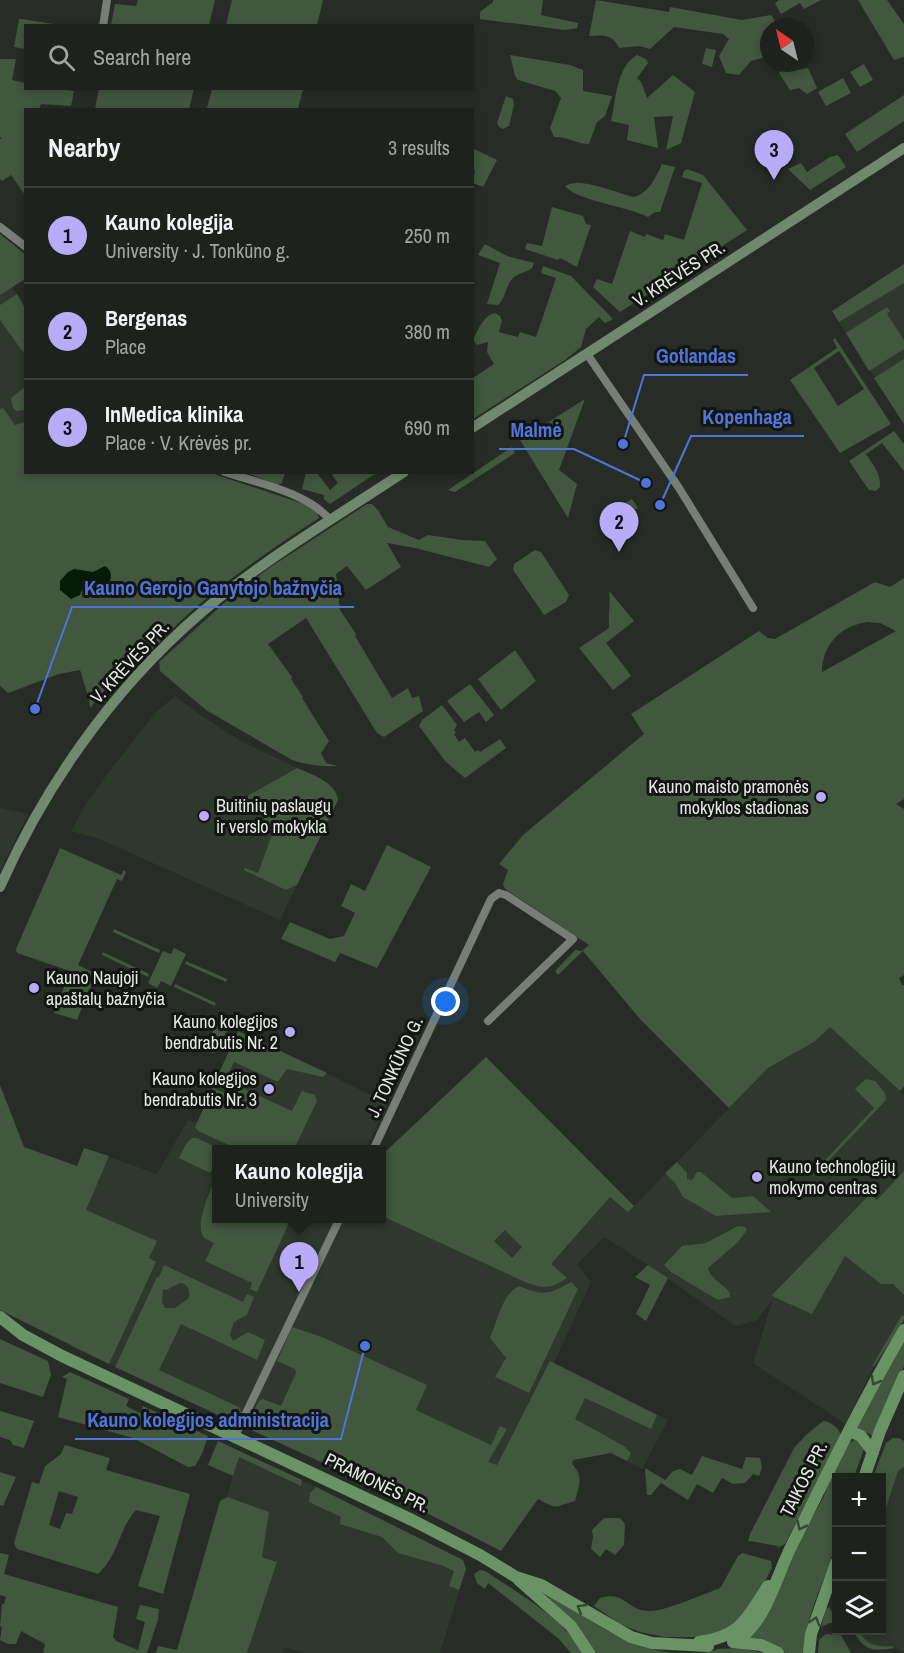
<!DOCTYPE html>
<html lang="en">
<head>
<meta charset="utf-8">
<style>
	body { margin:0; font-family:"Archivo Narrow",sans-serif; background:#252a25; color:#f1f3f6 }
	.controls { position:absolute; right:18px; bottom:18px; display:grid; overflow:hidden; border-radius:0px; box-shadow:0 3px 9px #0003 }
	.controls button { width:54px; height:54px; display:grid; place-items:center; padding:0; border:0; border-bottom:2px solid #3b3f3b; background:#1d221c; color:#f1f3f6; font:30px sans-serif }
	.compass { position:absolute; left:760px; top:18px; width:54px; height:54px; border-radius:50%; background:#1d221c; box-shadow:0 3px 9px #0003; rotate:325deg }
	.you { position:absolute; left:446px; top:1002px; width:21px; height:21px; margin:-15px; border:4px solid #fff; border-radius:50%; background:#1a73e8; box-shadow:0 0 0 9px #1a73e833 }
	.badge { display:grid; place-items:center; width:39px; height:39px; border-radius:50%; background:#b8abf7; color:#111; font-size:20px; font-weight:700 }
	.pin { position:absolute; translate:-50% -50px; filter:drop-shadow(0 2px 3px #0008) }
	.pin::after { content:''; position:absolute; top:32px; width:21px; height:18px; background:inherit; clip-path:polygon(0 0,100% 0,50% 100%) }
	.popup { position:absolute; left:212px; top:1145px; width:174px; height:78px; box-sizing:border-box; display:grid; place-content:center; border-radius:0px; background:#1d221c; filter:drop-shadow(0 2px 4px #0005); font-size:20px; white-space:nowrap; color:#a0a4a3 }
	.popup b { font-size:22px; color:#f1f3f6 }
	.popup::after { content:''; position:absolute; left:50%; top:100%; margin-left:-12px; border:12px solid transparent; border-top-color:#1d221c }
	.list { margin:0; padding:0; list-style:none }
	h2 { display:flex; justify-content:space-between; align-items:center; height:78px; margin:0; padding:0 24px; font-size:26px }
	h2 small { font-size:20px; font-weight:400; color:#a0a4a3 }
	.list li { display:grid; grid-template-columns:39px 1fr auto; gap:18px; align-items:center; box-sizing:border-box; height:96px; padding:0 24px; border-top:2px solid #3b3f3b }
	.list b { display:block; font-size:22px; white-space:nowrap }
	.list p { margin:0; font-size:20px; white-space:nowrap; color:#a0a4a3 }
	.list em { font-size:20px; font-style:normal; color:#a0a4a3 }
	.icon { flex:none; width:33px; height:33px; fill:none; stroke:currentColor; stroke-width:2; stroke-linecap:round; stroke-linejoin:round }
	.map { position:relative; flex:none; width:904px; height:1653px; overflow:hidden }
	.search { position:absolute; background:#1d221c; box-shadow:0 3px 9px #0003; left:24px; top:24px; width:450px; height:66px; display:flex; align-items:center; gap:15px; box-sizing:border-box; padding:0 21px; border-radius:0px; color:#a0a4a3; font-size:22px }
	.panel { position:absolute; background:#1d221c; box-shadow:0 3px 9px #0003; left:24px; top:108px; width:450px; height:366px; border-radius:0px }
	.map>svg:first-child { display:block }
	.built { fill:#2e382c }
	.green { fill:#41573e; fill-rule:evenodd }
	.water { fill:#051c04 }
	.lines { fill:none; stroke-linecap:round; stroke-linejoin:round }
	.street { stroke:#777e76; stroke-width:8 }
	.secondary { stroke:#70886d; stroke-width:10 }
	.primary { stroke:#6a9365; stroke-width:12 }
	.oneway { stroke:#354733 }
	.poi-dot { fill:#b8abf7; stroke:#121511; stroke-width:2 }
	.labels { text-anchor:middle; stroke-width:6; stroke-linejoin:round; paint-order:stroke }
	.street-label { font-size:18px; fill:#e5e9e4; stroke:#121511 }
	.poi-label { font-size:18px; fill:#e5e9e4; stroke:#121511; text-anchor:end }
	.leader { fill:none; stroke:#4f75db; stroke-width:2 }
	.callout-dot { fill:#4f75db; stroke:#121511; stroke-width:2 }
	.callout-label { font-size:20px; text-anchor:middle; font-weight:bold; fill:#4f75db; stroke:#121511; stroke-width:6; stroke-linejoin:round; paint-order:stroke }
</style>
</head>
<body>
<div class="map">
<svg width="904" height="1653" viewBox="0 0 904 1653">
	<rect width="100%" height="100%" fill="#272d26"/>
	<!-- built -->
	<g class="built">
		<polygon points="904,264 904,424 832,311"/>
		<polygon points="0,270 26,308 25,422 0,431"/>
		<polygon points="175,696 200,715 241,741 320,779 336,791 338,800 280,920 97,838 71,831 87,802 108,773 155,713"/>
		<polygon points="0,808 28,814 0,870"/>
		<polygon points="830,1026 904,1095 904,1320 886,1351 872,1370 846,1424 753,1363 773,1299 757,1320 736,1326 648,1265 604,1237 577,1265 591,1282 554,1363 668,1420 642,1469 611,1453 573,1460 554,1508 538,1499 501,1551 384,1491 68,1345 74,1188 84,1148 157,1174 188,1120 197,1123 238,1031 388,1103 366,1149 216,1150 216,1218 382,1218 382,1155 486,1057 634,1206 768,1068 814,1042"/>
		<polygon points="240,1452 316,1487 463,1560 466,1569 440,1653 304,1653 285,1647 282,1653 247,1653 277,1562 262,1557 227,1497"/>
		<polygon points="904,1467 904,1653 892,1646 878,1647 864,1641 859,1631 882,1630 882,1520 898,1471"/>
	</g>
	<!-- green -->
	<g class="green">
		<polygon points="138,0 215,0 209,25 111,25 115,4 136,6"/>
		<polygon points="232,0 323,0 317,25 226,25"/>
		<polygon points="493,0 543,0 541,15 578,23 577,28 565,30 480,19 480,12 493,2"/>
		<path d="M 596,0 L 669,12 L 670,7 L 742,20 L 771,15 L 779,27 L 769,27 L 769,56 L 751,61 L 739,75 L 726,73 L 719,56 L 729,39 L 723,34 L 674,27 L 650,49 L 639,46 L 619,48 C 613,34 603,35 589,36 Z"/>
		<polygon points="779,0 821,0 804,9 800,3 781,14 775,3"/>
		<polygon points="858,0 887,0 904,24 904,57 894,60"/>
		<polygon points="19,19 22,19 59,25 26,26 25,49 14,47"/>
		<polygon points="706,48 716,50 712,67 702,64"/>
		<path d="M 510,55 L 570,65 L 583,70 L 583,91 L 612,96 L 605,116 L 597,122 L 589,144 C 576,144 567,136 554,137 L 550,128 L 561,98 L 555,91 L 518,80 L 515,76 Z"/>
		<path d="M 637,55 L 646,59 L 648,63 L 637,78 L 641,82 L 647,98 L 673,75 L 695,92 L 681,143 L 666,150 L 673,116 L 654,117 L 658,148 L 627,140 L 629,125 L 611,121 C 616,100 616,67 637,55 Z"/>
		<polygon points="0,59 16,59 12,80 25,83 26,88 59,89 74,91 71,106 41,104 39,109 26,110 25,195 11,175 2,181 0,179 0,139 2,138 0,137"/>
		<polygon points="864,64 873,80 860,87 850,72"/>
		<polygon points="786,67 798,70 808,68 817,88 807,94 799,88 790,90 779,73"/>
		<polygon points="843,78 851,93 826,106 818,92"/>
		<polygon points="99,89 99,88 194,89 189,109 95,109"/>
		<polygon points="212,89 212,88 303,89 298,109 205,109 207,108"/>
		<polygon points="904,95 904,121 857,152 845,134"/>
		<polygon points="506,96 513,99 514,105 509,126 503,129 499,127 497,123"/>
		<polygon points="474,149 497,160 483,187 473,183 475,171 473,168"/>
		<polygon points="838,155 846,167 810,190 788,169 801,163 807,172 830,157"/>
		<path d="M 662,164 L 675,167 L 660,212 L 655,212 L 648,217 C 627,206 577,201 565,186 C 579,176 617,193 634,197 C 649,193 656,177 662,164 Z"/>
		<polygon points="687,169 703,175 747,230 620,312 593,287 597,279 612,284 630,231 645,237 646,234 663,240 665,234 684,240 702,183 682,177 684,171"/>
		<polygon points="552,207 583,216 586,224 591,225 577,267 560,258 558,260 525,249 527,243 542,246"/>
		<polygon points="0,234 26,255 25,279 0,295"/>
		<path d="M 485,244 L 507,256 L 534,263 L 532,268 C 526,273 517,273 512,279 C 505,287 506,298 498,305 L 487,304 L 500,263 L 478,255 Z"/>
		<polygon points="904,264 904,283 839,322 832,311"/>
		<path d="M 543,266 L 571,276 L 613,319 L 605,323 L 599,317 L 586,329 L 581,347 L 565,360 L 473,419 L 473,378 L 494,364 L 487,352 L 488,342 L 477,345 L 473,340 C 478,330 483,316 495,313 L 500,316 L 502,321 L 499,332 L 518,337 L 520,332 L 536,337 L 556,278 L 541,273 Z"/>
		<polygon points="17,294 25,308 25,350 23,352 0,320 0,305"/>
		<polygon points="887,307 890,311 887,314 904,340 904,349 869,371 846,333"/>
		<path d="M 835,338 L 891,424 L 840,453 L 790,380 L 837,348 L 833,340 ZM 839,351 L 864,389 L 838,406 L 814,368 Z"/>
		<polygon points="904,359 904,424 874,378"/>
		<polygon points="25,387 25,410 16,411 13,408 11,398"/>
		<polygon points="585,399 559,470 577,484 568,518 520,440"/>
		<path d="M 3,408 L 15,425 L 25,422 L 26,472 L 211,473 L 307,505 L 316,509 L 319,518 C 273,548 227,579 186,616 C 160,640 136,666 112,693 L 106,689 L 90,708 L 89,699 L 80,670 L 59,674 L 8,693 L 0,686 L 0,409 Z"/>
		<path d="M 894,431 L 904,444 L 904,471 L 882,443 L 866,454 C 873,465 881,473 880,487 L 876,491 L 869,490 L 849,461 Z"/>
		<polygon points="512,447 515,453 455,492 448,490"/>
		<polygon points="247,473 285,473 282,483 277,485"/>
		<polygon points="306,473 317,473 330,490 338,483 332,475 334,473 376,473 330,504 324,499 324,495 302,489"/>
		<polygon points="632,499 638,508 622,519 615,509"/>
		<path d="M 367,504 L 372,504 L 378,510 L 388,527 L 419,540 L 428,535 L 462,540 L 485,541 L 497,559 L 489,567 L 415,548 L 387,543 L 401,567 L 366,590 L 347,566 L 336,574 L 340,610 L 356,634 L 355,636 L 392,698 L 408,688 L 412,698 L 419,696 L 423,711 L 384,737 L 377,733 L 306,618 L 268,644 L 292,677 L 291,679 L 303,697 L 302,698 L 329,741 L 321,753 L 326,763 L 338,766 C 322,767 307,765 292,760 L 206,710 L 160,671 L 159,662 L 234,594 L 269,568 Z"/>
		<polygon points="535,550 541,552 569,595 566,602 544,615 513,570 514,564"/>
		<path d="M 904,578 L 904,799 L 896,804 L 904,809 L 904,975 L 899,978 L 902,985 L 904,985 L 904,1086 L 900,1091 L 830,1027 L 814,1042 L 768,1068 L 729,1108 L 640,1019 L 583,951 L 558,975 L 555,971 L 575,950 L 582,951 L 589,945 L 505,889 L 503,884 L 508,870 L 499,864 L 523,835 L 644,734 L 631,714 L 759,631 L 768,638 L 775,639 L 875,582 L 890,587 ZM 868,622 L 880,623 L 896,631 L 822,672 C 822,645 841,625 868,622 Z"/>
		<path d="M 609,591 L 634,621 L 606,643 C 614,654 623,664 631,676 L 613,690 L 579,648 L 609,628 C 608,615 611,604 609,591 Z"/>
		<polygon points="515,650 536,681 501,710 478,679"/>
		<polygon points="470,684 494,715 486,722 479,712 464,722 447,701"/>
		<polygon points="442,705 457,725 454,730 456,733 454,734 459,742 465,738 475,752 478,750 480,752 500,739 506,748 465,778 446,762 419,726 422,720"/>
		<path d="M 297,768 C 311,774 336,782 338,800 L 297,885 L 286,890 L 244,870 L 245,868 L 258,873 L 273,832 L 261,826 L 265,817 L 243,807 L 249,795 Z"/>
		<polygon points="387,845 431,867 377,968 340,953 335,962 281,939 290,922 330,939 344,936 355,913 341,906 351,884 365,891"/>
		<polygon points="60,848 121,875 124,870 126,872 122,881 117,879 78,965 96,974 77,1020 54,1013 70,971 17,953 16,949"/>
		<polygon points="114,929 160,950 159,953 113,932"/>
		<polygon points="174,948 186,954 171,986 161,981 157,988 148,983 163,951 171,954"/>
		<polygon points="103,952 149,974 148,977 102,955"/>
		<polygon points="186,961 227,979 226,982 185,964"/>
		<polygon points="175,984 216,1003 215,1006 174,987"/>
		<polygon points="216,1024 227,1030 218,1051 213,1053 204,1050"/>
		<polygon points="238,1031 327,1073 323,1077 287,1069 278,1082 234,1062 225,1080 230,1082 228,1086 216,1080"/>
		<path d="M 486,1057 L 634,1206 L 628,1212 L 610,1197 L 551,1264 L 567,1278 C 551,1289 543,1289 525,1282 L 382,1216 L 382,1155 ZM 505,1230 L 522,1247 L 512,1258 L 494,1241 Z"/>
		<polygon points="866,1079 875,1081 885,1093 886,1100 816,1174 814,1172 874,1108 855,1089"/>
		<polygon points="0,1085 24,1147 77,1166 84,1148 109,1156 86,1210 157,1241 149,1258 156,1262 109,1364 0,1310"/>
		<polygon points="236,1085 292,1111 302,1091 315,1095 317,1101 294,1149 238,1149 198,1131 195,1127 213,1088 232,1096"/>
		<polygon points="192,1138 197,1138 220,1149 216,1150 216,1162 210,1173 179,1158 186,1144"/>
		<polygon points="677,1162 687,1173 687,1179 692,1180 697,1172 701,1172 732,1198 753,1196 771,1212 716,1216 683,1197 675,1183 665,1173"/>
		<polygon points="904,1171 904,1295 893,1284 881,1284 845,1256 812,1314 774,1297 772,1295 870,1194 877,1200"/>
		<path d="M 216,1177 L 216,1218 L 291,1219 L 257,1292 L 250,1289 L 252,1283 L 205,1261 L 214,1243 L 204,1238 C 194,1224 210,1192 216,1177 Z"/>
		<path d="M 738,1226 L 745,1227 L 747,1230 L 738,1242 L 708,1268 C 711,1280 724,1284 730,1293 L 730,1297 L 718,1300 L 671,1272 L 664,1265 L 682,1246 L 706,1243 Z"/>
		<path d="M 164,1265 L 243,1302 L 247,1294 L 254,1297 L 247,1315 L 234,1322 L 230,1335 L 233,1341 L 248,1332 L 265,1340 L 257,1360 L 181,1324 L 159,1370 L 239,1407 L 242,1413 L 239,1419 L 233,1422 L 115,1367 L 157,1277 L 159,1277 ZM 180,1283 C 188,1284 190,1290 189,1298 L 175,1308 L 165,1308 L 162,1302 L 163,1289 L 166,1290 Z"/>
		<polygon points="648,1265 668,1278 646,1321 636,1314 650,1285 635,1277"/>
		<path d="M 571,1282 L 578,1289 L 529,1393 L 495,1377 L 506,1358 L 490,1338 C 497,1322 502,1294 519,1286 C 544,1296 548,1295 571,1282 Z"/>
		<polygon points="902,1315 904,1316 904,1320 874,1366 872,1366"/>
		<path d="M 292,1327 L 322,1337 L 427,1385 L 416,1410 L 491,1445 L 500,1426 L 507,1429 L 488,1462 L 497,1465 L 550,1361 L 657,1415 L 651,1429 L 585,1398 L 575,1419 L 624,1446 L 631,1453 L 627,1461 L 611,1453 L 573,1460 L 572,1464 C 584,1476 579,1486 575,1501 C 554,1507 559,1510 538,1499 L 501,1551 L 384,1491 L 249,1429 L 247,1423 L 259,1401 L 263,1399 L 281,1406 L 296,1373 L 295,1369 L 277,1361 Z"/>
		<polygon points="0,1339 48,1361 51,1375 43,1397 0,1383"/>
		<polygon points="904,1339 904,1366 873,1438 870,1434 856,1428"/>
		<polygon points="70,1372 129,1399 126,1406 140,1413 143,1406 208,1436 202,1454 195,1466 188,1467 133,1438 58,1417 67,1379 62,1377"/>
		<polygon points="0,1411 34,1421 24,1448 13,1445 10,1440 0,1437"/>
		<path d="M 823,1421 C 830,1421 839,1428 841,1435 L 785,1544 L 777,1548 L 778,1546 L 750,1541 L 748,1542 L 750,1534 L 794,1448 L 806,1435 Z"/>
		<polygon points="893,1438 899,1438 904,1441 904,1467 898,1471 882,1520 882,1478 873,1477 886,1443"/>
		<path d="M 855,1440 L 861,1442 L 864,1449 L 854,1477 L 836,1478 C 836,1497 839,1519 836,1538 C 830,1577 803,1613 805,1653 L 786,1653 L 767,1642 L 751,1639 L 749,1637 L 766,1615 L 806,1529 L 824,1496 L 833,1471 L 850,1442 Z"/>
		<polygon points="218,1441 302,1480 301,1486 239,1457 233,1476 208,1465"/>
		<path d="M 65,1445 L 110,1458 L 106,1470 L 190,1494 L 163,1594 L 138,1586 L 160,1516 L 136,1510 C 119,1528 119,1555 98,1574 L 17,1549 L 14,1543 L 32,1482 L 39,1484 L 45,1466 L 61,1454 ZM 59,1491 L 78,1497 L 72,1514 L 66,1513 L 60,1529 L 49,1525 Z"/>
		<polygon points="702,1456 742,1469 746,1457 760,1458 762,1468 759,1476 753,1474 745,1483 733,1484 722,1478 713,1493 697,1484 688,1500 661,1483 651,1495 647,1495 645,1468 665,1480 673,1471 680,1469 692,1475"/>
		<polygon points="0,1472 16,1477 3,1506 0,1505"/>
		<polygon points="316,1487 463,1560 466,1569 459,1590 449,1586 454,1571 444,1566 398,1553 382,1537 340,1524 341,1517 309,1502 310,1493"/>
		<polygon points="227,1497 269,1512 262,1557 277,1562 247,1653 156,1653 158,1646 177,1650 220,1501"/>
		<polygon points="604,1518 620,1518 625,1524 624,1545 615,1555 606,1549 600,1557 591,1549 593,1537 592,1530"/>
		<polygon points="0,1553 9,1555 4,1574 118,1607 113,1637 116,1641 138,1650 145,1622 136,1619 140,1605 159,1609 158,1620 147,1653 43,1653 45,1644 21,1631 16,1644 8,1644 0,1640 2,1627 0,1626 2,1604 4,1604 6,1597 0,1595"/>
		<path d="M 742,1553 L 771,1561 L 772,1568 L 751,1608 L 735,1627 L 705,1637 L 664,1637 L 640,1632 L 620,1624 L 594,1606 L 600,1598 C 626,1590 627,1612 651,1611 C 665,1611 703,1594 718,1589 L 721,1587 L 738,1556 Z"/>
		<path d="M 480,1570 L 485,1571 C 519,1594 562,1617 583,1653 L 571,1653 L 559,1639 L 488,1583 L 485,1589 L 477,1583 L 474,1574 Z"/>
		<path d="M 547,1594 C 587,1617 626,1649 674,1653 L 595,1653 L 579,1628 L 546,1595 Z"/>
		<polygon points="829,1607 836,1618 836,1623 830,1623 821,1627 826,1609"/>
		<path d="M 853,1631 L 859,1631 C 866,1645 876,1647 892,1646 L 894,1648 C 872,1652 864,1650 853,1631 Z"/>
		<polygon points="826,1634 841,1635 851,1653 818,1653 819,1640"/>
		<polygon points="739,1648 763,1653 705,1653 718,1649"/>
	</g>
	<!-- water -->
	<path class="water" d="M 105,566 C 113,571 113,581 105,586 L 85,581 L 80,595 L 71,599 L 60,590 L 60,581 L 68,572 L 74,569 L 93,572 Z"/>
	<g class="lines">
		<!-- street -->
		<g class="street">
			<polyline points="103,26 107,0"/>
			<polyline points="0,227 26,247"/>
			<polyline points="587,354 679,488 753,608"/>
			<path d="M 225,472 C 258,483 308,493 330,520"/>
			<polyline points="373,1150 491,899 499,893 506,895 573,939 488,1021"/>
			<polyline points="235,1436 340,1218"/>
		</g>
		<!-- secondary -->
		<g class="secondary">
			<polyline points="472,428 904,148"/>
			<path d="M 0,887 C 50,775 124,674 220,597 C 278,551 342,513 404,472"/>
		</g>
		<!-- primary -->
		<g class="primary">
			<polyline points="0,1317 23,1335 62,1356 412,1520 480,1555 516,1577 541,1585 631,1637 652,1643 708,1646"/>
			<polyline points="849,1431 861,1436 873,1452"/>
			<polyline points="864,1478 880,1431 904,1376"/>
			<polyline points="519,1580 571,1626 589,1653"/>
			<path d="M 699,1642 C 741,1637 747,1618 768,1586"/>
			<polyline points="733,1642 761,1645 778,1653"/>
			<path d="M 736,1642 C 768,1619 775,1578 792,1545 C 828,1472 863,1400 904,1330"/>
			<polyline points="809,1653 811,1634 836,1563"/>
		</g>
	</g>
	<!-- one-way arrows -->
	<defs><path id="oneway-chevron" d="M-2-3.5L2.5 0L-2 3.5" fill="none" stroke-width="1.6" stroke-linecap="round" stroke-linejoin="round" transform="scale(1.5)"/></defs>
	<g class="oneway">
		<use href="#oneway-chevron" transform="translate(875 1381) rotate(119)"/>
		<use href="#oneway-chevron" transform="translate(801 1526) rotate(117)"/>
		<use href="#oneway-chevron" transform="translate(581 1608) rotate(-149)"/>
		<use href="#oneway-chevron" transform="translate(815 1621) rotate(-73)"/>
	</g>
	<!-- markers -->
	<g class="poi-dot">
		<circle cx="821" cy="797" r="6"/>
		<circle cx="204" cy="816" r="6"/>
		<circle cx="34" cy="988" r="6"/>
		<circle cx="290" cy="1032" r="6"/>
		<circle cx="269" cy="1089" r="6"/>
		<circle cx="757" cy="1177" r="6"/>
	</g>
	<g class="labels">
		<!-- street labels -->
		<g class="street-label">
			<text transform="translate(679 274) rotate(-33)" y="6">V. KRĖVĖS PR.</text>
			<text transform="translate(130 662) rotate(-47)" y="6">V. KRĖVĖS PR.</text>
			<text transform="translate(395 1067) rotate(-65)" y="6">J. TONKŪNO G.</text>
			<text transform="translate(804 1479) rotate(-63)" y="6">TAIKOS PR.</text>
			<text transform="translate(377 1483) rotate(26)" y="6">PRAMONĖS PR.</text>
		</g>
		<!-- poi labels -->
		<g class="poi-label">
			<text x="809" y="793">Kauno maisto pramonės<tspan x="809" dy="21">mokyklos stadionas</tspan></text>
			<text x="216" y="812" text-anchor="start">Buitinių paslaugų<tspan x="216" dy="21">ir verslo mokykla</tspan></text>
			<text x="46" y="984" text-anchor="start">Kauno Naujoji<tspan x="46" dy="21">apaštalų bažnyčia</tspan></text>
			<text x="278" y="1028">Kauno kolegijos<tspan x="278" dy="21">bendrabutis Nr. 2</tspan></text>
			<text x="257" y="1085">Kauno kolegijos<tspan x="257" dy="21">bendrabutis Nr. 3</tspan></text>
			<text x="769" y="1173" text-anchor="start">Kauno technologijų<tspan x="769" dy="21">mokymo centras</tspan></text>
		</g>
	</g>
	<!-- callouts -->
	<path class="leader" d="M623 444L644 375H748M660 505L691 436H804M646 483L574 449H499M35 709L72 607H354M365 1346L341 1439H75"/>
	<g class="callout-dot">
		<circle cx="623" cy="444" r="6"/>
		<circle cx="660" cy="505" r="6"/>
		<circle cx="646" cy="483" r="6"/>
		<circle cx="35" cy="709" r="6"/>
		<circle cx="365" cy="1346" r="6"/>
	</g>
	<g class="callout-label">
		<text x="696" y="363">Gotlandas</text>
		<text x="747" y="424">Kopenhaga</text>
		<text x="536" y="437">Malmė</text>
		<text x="213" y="595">Kauno Gerojo Ganytojo bažnyčia</text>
		<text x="208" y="1427">Kauno kolegijos administracija</text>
	</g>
</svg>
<div class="controls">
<button>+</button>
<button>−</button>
<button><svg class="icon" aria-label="layers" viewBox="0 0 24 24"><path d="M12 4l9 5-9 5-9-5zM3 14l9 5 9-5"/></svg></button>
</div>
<svg class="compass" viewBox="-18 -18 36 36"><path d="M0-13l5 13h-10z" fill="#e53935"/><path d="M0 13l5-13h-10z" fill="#a0a4a3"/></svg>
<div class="you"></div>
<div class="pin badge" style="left:299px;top:1292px">1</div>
<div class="popup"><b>Kauno kolegija</b>University</div>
<div class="pin badge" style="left:619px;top:552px">2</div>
<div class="pin badge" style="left:774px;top:180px">3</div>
<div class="search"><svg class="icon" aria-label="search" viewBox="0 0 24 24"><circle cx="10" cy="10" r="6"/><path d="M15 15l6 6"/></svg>Search here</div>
<section class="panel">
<h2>Nearby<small>3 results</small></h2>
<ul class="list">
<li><span class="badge">1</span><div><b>Kauno kolegija</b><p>University · J. Tonkūno g.</p></div><em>250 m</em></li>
<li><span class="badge">2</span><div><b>Bergenas</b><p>Place</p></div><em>380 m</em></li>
<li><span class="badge">3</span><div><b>InMedica klinika</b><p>Place · V. Krėvės pr.</p></div><em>690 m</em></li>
</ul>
</section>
</div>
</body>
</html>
